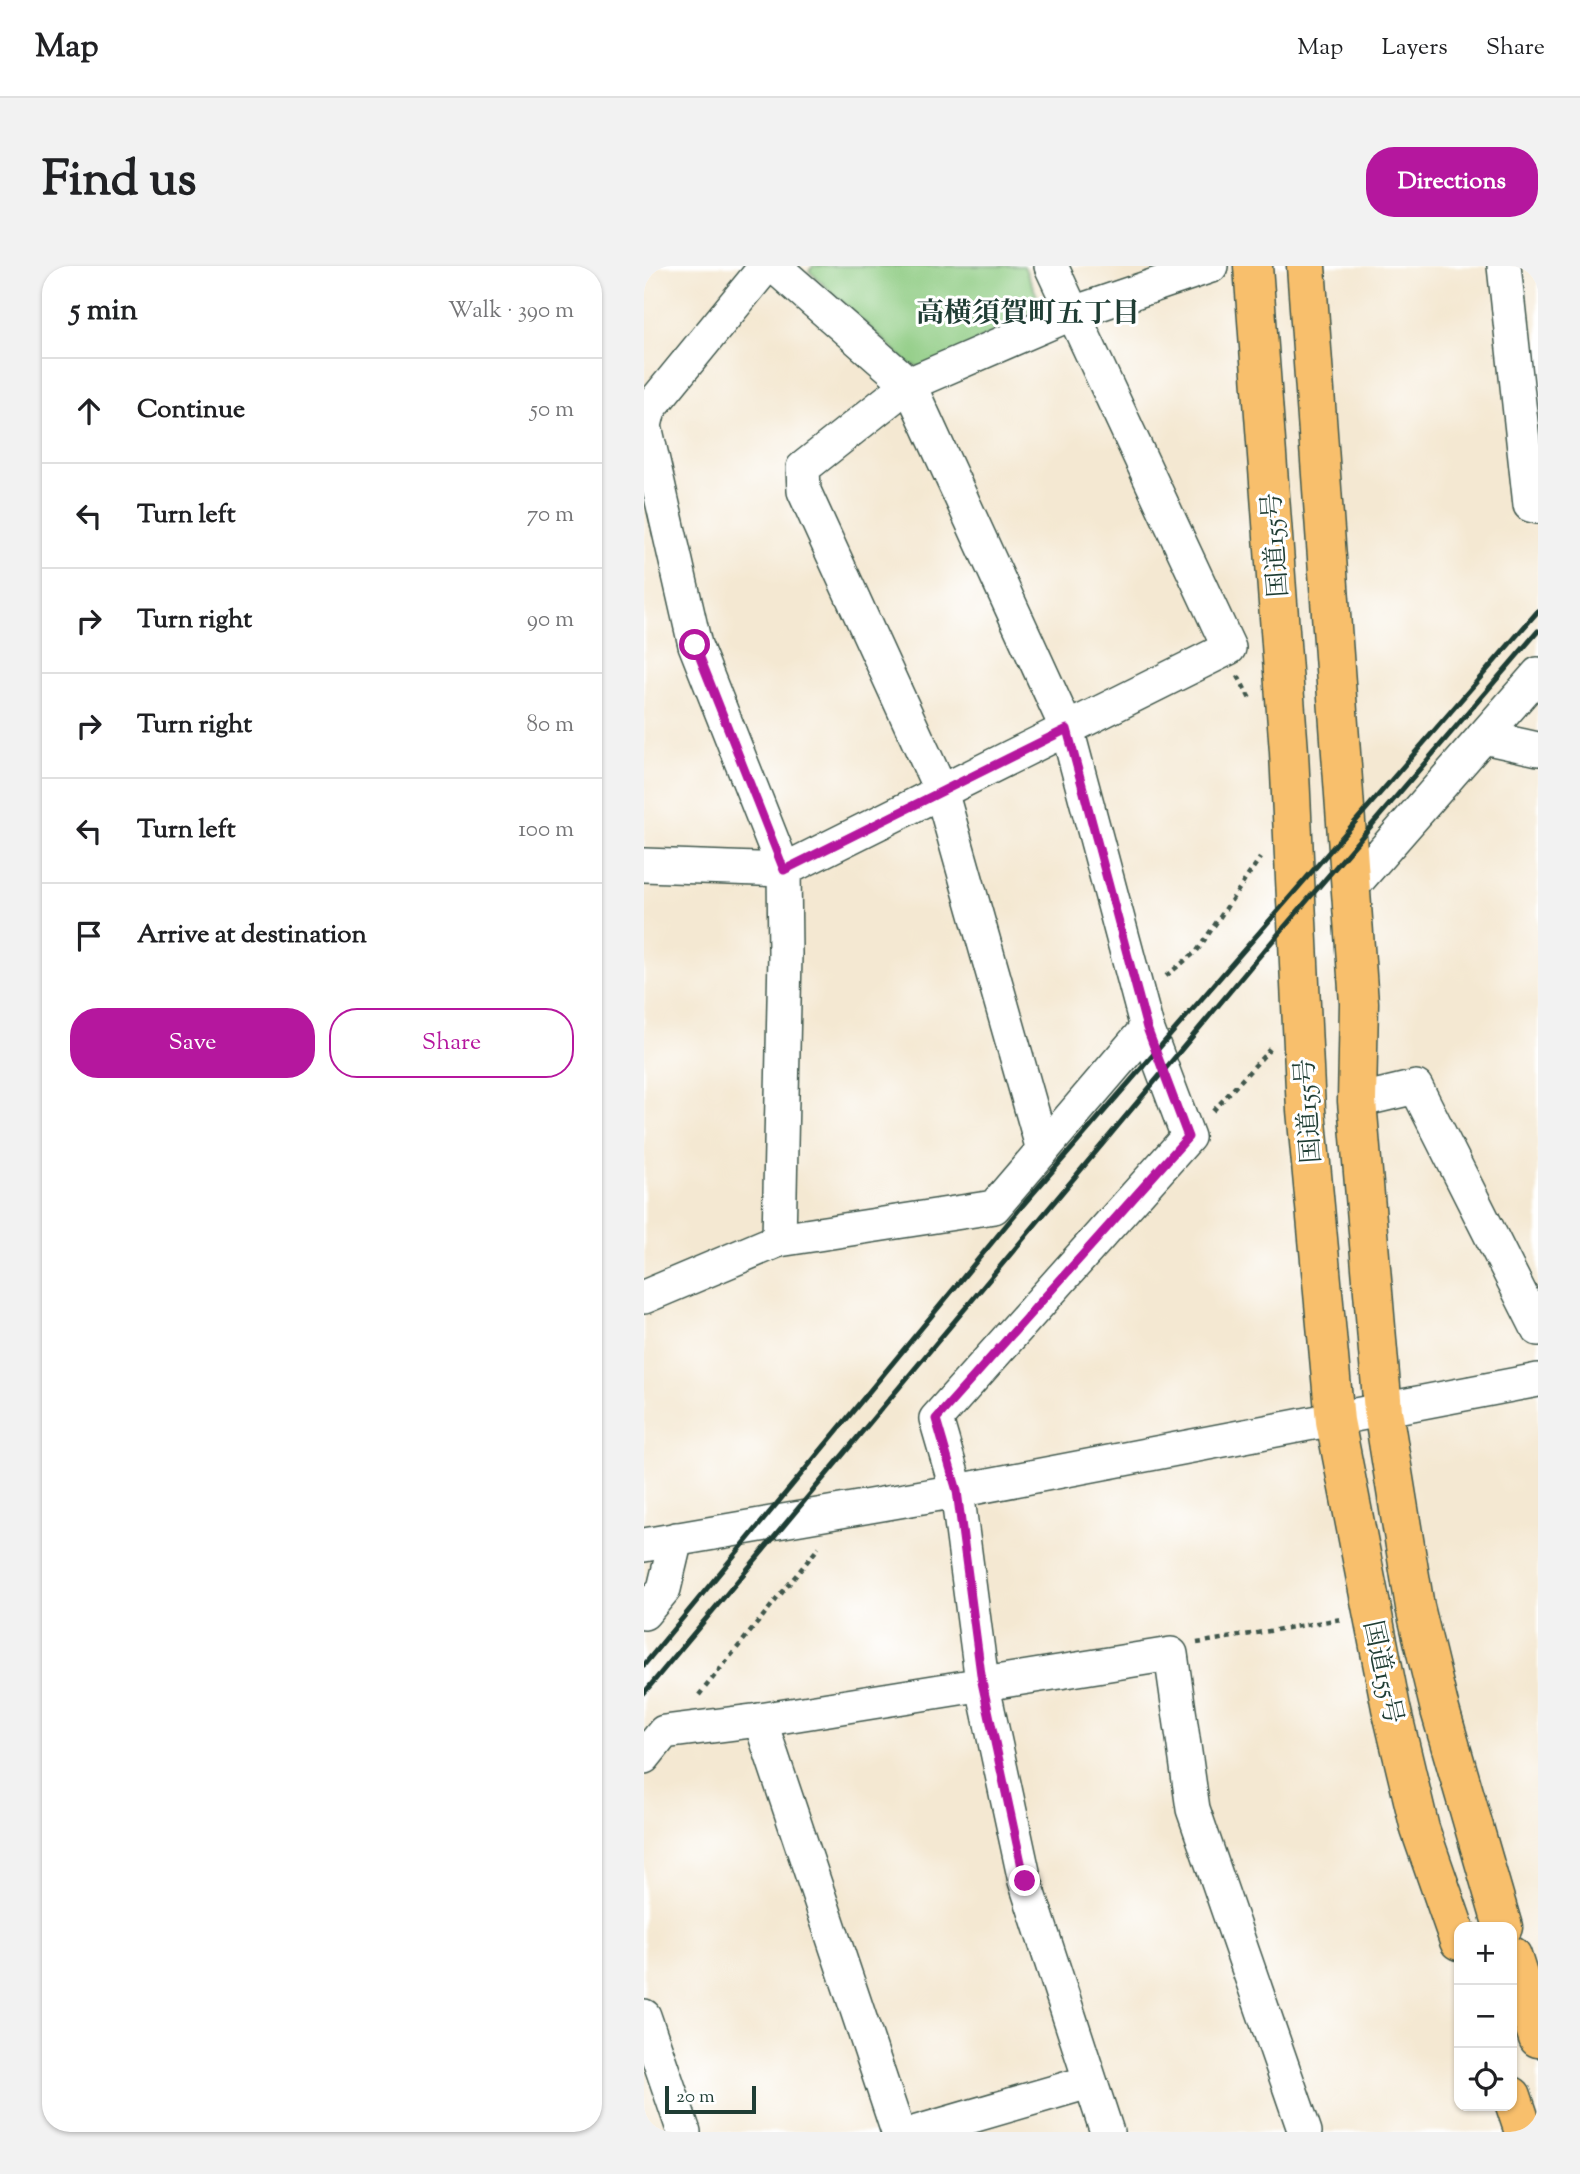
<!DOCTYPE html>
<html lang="en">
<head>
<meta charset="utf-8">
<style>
	body { margin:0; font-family:"Sorts Mill Goudy","Noto Serif JP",serif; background:#f2f2f2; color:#202124 }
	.controls { position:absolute; right:21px; bottom:21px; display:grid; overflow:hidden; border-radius:14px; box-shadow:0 2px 5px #0004 }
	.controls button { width:63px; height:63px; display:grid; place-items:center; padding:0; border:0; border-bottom:2px solid #e0e0e0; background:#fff; color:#202124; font:35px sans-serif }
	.scale { position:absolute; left:21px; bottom:18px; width:91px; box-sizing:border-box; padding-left:7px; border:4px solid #1f3d34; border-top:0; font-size:19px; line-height:24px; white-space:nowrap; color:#1f3d34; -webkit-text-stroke:5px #fff; paint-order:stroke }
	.stop { position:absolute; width:21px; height:21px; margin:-16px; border:5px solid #b5179e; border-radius:50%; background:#fff }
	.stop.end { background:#b5179e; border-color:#fff; box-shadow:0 2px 7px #0008 }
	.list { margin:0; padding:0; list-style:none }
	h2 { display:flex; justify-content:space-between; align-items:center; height:91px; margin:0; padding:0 28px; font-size:30px }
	h2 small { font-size:23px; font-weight:400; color:#757577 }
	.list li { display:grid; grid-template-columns:46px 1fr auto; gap:21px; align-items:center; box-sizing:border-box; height:105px; padding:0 28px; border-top:2px solid #e0e0e0 }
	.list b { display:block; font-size:26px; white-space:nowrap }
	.list em { font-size:23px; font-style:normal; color:#757577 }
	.actions { display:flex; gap:14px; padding:21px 28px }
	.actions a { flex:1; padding:16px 0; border:2px solid #b5179e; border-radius:28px; text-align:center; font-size:24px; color:#b5179e }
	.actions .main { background:#b5179e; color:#fff }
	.icon { flex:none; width:38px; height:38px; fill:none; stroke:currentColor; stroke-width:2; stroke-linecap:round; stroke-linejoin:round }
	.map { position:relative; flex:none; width:894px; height:1866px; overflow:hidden; border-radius:28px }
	header { display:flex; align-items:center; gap:42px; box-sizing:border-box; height:98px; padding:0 35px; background:#fff; border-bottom:2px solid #e0e0e0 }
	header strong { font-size:33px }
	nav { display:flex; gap:38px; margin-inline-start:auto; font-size:24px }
	.intro { display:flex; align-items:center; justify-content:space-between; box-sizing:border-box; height:168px; padding:0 42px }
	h1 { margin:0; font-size:49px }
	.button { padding:18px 32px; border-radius:28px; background:#b5179e; color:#fff; font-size:24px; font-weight:700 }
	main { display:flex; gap:42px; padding:0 42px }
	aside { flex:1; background:#fff; border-radius:28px; box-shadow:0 2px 5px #0004 }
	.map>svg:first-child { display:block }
	.green { fill:#8dcb81; stroke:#56845a; stroke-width:2 }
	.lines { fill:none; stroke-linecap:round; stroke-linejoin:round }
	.minor-casing { stroke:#3f574c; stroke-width:36 }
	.highway-casing { stroke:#3f574c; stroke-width:41 }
	.path { stroke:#3f574c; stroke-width:4.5; stroke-dasharray:5 5; stroke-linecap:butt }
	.minor { stroke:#fff; stroke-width:33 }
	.highway { stroke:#f8bf6c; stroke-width:38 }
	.rail { stroke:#1f3d34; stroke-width:5 }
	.route { stroke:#b5179e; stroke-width:9 }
	.labels { text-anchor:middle; stroke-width:6; stroke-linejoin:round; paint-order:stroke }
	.street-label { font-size:26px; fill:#1f3d34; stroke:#fff }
	.neighbourhood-label { font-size:28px; font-weight:bold; fill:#1f3d34; stroke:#fff }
</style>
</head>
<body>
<header>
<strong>Map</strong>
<nav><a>Map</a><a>Layers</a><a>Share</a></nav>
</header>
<div class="intro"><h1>Find us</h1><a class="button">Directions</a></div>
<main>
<aside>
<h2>5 min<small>Walk · 390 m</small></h2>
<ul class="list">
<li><svg class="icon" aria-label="ahead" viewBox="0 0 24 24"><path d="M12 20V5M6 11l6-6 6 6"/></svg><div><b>Continue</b></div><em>50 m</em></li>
<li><svg class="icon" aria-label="left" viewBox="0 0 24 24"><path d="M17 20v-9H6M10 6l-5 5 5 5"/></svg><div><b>Turn left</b></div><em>70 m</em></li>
<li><svg class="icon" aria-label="right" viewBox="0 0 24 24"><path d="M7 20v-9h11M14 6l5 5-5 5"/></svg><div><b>Turn right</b></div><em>90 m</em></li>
<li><svg class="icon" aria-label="right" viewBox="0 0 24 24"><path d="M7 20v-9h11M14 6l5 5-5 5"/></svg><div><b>Turn right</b></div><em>80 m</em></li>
<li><svg class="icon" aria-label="left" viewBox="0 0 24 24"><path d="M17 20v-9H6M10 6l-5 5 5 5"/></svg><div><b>Turn left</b></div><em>100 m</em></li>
<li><svg class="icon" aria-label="arrive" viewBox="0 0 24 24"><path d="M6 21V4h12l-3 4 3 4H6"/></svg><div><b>Arrive at destination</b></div></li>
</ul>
<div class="actions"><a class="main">Save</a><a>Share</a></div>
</aside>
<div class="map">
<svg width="894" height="1866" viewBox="0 0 894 1866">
	<rect width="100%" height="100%" fill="#fff"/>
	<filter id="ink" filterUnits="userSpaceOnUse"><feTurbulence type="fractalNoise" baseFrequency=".0143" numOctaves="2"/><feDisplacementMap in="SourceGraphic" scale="14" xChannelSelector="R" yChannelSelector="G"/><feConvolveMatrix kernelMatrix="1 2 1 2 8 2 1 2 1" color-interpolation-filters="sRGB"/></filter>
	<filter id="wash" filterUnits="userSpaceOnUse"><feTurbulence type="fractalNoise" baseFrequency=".00686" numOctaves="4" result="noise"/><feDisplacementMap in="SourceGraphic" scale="28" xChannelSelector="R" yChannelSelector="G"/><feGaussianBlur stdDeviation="1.57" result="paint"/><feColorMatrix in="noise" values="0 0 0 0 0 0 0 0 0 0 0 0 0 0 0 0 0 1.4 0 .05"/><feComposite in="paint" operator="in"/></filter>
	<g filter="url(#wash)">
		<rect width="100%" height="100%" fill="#f4e8d2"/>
		<!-- green -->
		<polygon class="green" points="169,0 380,0 397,39 284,103 265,98 165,5"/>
	</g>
	<g filter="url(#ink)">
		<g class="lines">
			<!-- minor casing -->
			<g class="minor-casing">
				<g id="minor">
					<polyline points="122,0 5,143 1,160 51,379 140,604 141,688 135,974"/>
					<polyline points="860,0 886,239 894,241"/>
					<polyline points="839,471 894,483"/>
					<polyline points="0,599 140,604 585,382 407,0"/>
					<polyline points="707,622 894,408"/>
					<polyline points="713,835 772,821 894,1063"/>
					<polyline points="399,884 297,525 160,225 159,202 265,118 429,47 567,0"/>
					<polyline points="0,1031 135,974 350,941 503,762 423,463 265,118 130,0"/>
					<polyline points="0,1279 313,1225 894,1114"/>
					<polyline points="0,1347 20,1323 32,1273"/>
					<polyline points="0,1491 20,1466 116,1454"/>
					<polyline points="0,1750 40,1866"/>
					<polyline points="254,1866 116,1454 527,1388 549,1543 661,1866"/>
					<polyline points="273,1866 445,1816"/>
					<polyline points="463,1866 381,1615 338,1416 313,1225 292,1153 544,871 503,762"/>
				</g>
			</g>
			<!-- highway casing -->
			<g class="highway-casing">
				<g id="highway">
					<polyline points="609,0 645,486 662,844 691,1155 747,1442 776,1563 815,1675"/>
					<polyline points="662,0 715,737 713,835 739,1145 771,1341 796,1444 859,1661"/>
					<polyline points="868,1690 894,1772"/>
					<polyline points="868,1830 880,1866"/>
				</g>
			</g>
			<!-- path -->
			<g class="path">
				<polyline points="594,410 606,433"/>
				<polyline points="522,710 553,685 616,592"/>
				<polyline points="569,845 626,783"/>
				<polyline points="553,1377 697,1353"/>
				<polyline points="55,1429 175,1281"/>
			</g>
			<!-- minor -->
			<use href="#minor" class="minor"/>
			<!-- highway -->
			<use href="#highway" class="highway"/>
			<!-- rail -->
			<g class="rail">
				<polyline points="0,1399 378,940 894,345"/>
				<polyline points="0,1427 613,693 894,365"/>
			</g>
		</g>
	</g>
	<g class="lines" filter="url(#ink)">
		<!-- route -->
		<polyline class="route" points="51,379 140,604 423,463 503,762 544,871 292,1153 313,1225 338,1416 381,1615"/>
	</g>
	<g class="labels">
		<!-- street labels -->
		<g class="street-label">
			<text transform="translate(630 279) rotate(-94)" y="9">国道155号</text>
			<text transform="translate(663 845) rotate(-94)" y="9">国道155号</text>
			<text transform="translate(740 1406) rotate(78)" y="9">国道155号</text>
		</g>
		<!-- neighbourhood labels -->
		<g class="neighbourhood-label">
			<text x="384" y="56">高横須賀町五丁目</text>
		</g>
	</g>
</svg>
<div class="controls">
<button>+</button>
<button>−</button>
<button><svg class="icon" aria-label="locate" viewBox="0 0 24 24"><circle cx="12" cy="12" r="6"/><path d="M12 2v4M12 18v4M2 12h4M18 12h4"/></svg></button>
</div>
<div class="scale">20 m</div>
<div class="stop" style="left:51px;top:379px"></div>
<div class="stop end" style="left:381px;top:1615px"></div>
</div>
</main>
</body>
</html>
